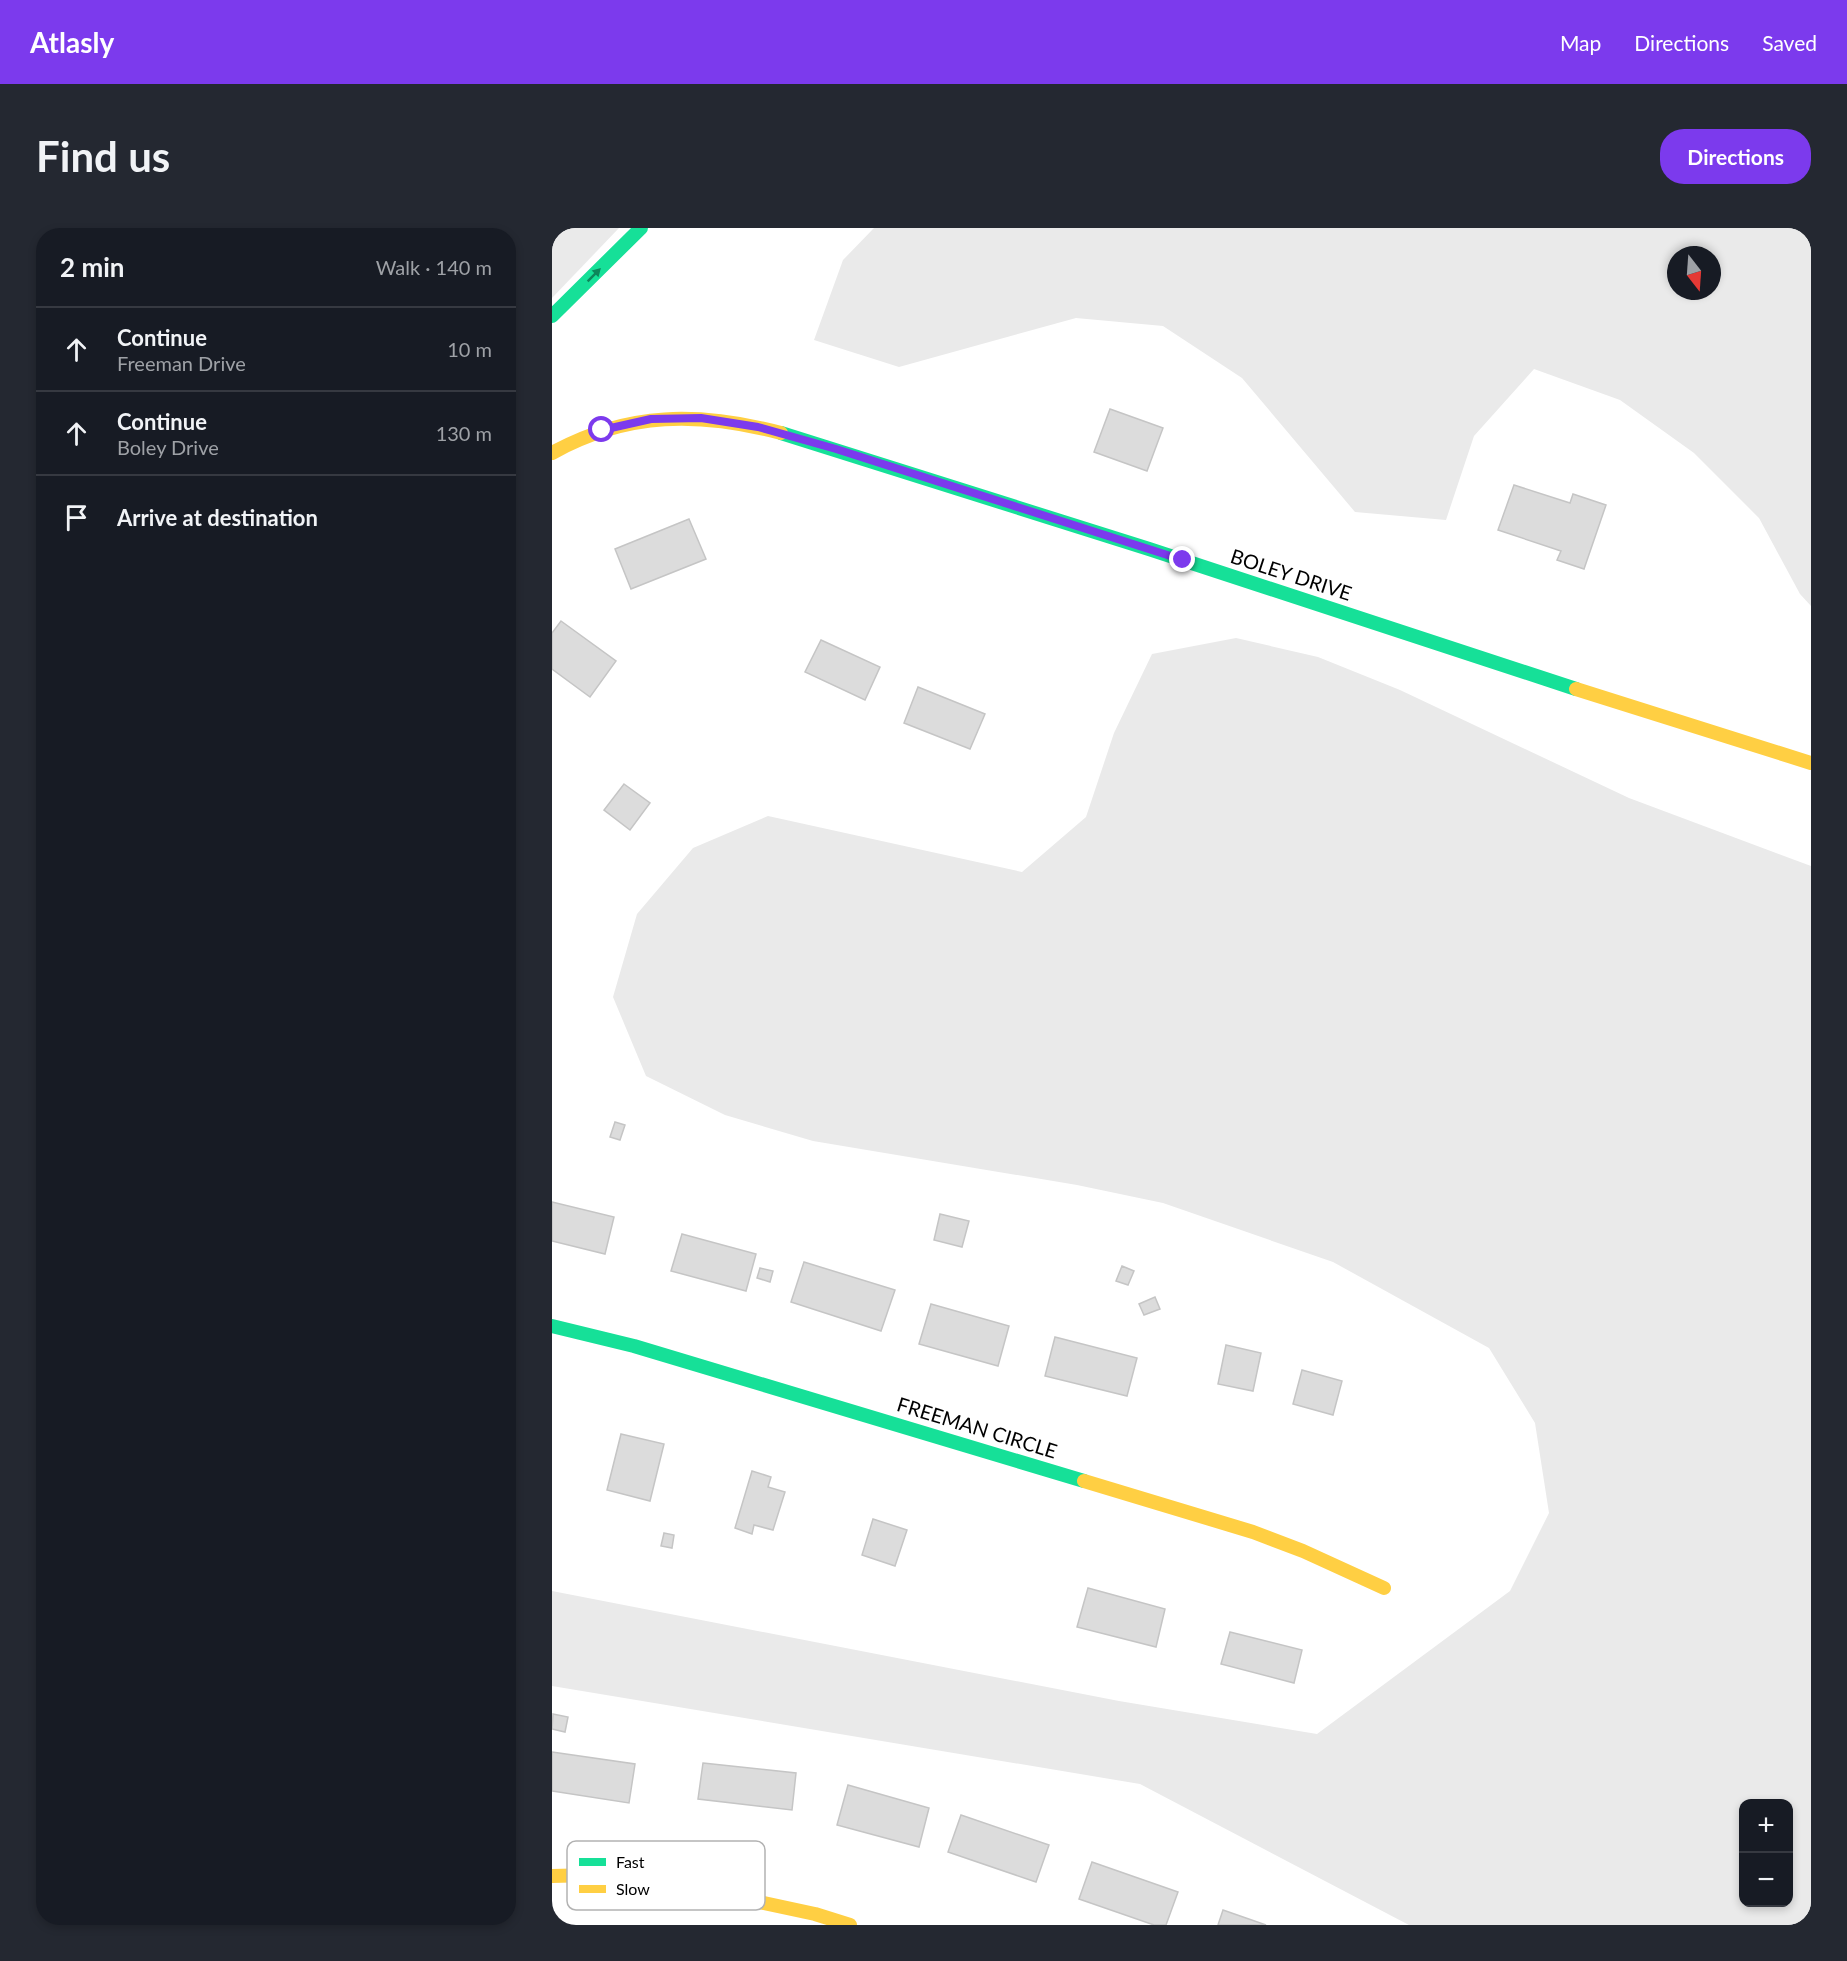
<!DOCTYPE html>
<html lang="en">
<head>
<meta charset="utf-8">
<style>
	body { margin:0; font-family:Lato,sans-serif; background:#242831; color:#f1f3f6 }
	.controls { position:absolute; right:18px; bottom:18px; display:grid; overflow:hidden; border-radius:12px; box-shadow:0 3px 9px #0003 }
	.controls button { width:54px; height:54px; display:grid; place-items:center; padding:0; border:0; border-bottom:2px solid #363941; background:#171b24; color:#f1f3f6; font:30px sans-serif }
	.compass { position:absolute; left:1115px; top:18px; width:54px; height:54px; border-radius:50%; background:#171b24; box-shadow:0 3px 9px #0003; rotate:163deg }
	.stop { position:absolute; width:18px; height:18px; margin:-14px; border:4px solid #7c3aed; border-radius:50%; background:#fff }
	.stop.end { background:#7c3aed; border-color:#fff; box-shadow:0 2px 6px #0008 }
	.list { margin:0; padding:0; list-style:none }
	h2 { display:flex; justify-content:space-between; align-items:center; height:78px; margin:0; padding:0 24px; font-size:26px }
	h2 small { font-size:20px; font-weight:400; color:#9ea1a6 }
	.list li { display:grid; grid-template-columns:39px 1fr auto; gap:18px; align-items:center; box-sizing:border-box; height:84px; padding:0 24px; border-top:2px solid #363941 }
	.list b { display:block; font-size:22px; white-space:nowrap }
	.list p { margin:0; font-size:20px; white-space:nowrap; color:#9ea1a6 }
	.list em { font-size:20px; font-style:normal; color:#9ea1a6 }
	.icon { flex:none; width:33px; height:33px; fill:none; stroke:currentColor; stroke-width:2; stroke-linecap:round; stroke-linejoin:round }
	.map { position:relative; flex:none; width:1259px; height:1697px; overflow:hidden; border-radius:24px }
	header { display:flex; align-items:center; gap:36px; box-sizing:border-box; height:84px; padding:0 30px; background:#7c3aed; color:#fff }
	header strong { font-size:28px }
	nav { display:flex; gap:33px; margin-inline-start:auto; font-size:21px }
	.intro { display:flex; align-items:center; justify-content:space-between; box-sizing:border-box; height:144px; padding:0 36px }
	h1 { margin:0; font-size:42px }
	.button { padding:15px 27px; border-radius:24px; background:#7c3aed; color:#fff; font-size:21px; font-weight:700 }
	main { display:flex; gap:36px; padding:0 36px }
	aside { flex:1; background:#171b24; border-radius:24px; box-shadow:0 3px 9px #0003 }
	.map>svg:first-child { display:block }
	.green { fill:#eaeaea; fill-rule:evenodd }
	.building { fill:#dcdcdc; stroke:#c5c5c5; stroke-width:1.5 }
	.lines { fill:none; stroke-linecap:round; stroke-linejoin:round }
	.fast { stroke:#16e098; stroke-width:14 }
	.slow { stroke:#ffcf43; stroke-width:14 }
	.oneway { fill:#0d865b }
	.route { stroke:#7c3aed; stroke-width:8 }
	.labels { text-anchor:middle; stroke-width:6; stroke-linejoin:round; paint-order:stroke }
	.street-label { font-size:20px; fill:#000; stroke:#fff }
	.key { fill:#fff; stroke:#b2b2b2; stroke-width:1.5 }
	.key-label { font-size:16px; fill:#000 }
</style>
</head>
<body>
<header>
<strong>Atlasly</strong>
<nav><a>Map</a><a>Directions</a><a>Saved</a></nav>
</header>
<div class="intro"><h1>Find us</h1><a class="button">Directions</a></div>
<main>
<aside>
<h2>2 min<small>Walk · 140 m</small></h2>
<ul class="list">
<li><svg class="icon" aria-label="ahead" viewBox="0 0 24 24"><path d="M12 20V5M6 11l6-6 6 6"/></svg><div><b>Continue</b><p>Freeman Drive</p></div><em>10 m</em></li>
<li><svg class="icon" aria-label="ahead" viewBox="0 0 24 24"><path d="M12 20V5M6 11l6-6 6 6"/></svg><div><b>Continue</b><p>Boley Drive</p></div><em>130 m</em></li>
<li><svg class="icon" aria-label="arrive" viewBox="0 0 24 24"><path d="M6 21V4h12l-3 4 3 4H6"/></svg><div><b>Arrive at destination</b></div></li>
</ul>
</aside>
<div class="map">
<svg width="1259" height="1697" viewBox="0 0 1259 1697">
	<rect width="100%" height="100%" fill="#fff"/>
	<!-- green -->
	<g class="green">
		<polygon points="0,0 67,0 0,70"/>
		<path d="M 322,0 L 1259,0 L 1259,378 L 1248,366 L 1207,290 L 1142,225 L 1068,172 L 982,141 L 922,208 L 894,292 L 803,284 L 690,150 L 611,98 L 524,90 L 347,139 L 262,112 L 291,32 ZM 1124,27 L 1160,27 L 1160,63 L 1124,63 Z"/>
		<path d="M 684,410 L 766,429 L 848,462 L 1077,570 L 1259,638 L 1259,1697 L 857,1697 L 588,1556 L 0,1458 L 0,1363 L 567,1473 L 765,1506 L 958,1363 L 997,1285 L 983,1195 L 937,1120 L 781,1034 L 611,975 L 525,957 L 261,913 L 173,887 L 94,848 L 61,769 L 85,686 L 141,620 L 216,588 L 470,644 L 534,589 L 562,505 L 600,426 ZM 1192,1576 L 1236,1576 L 1236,1674 L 1192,1674 Z"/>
	</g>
	<!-- building -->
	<g class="building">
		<polygon points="558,181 611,200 595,243 542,224"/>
		<polygon points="962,257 1018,275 1021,266 1054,277 1032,341 1005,332 1009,323 946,302"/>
		<polygon points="137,291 154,331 79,361 63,321"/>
		<polygon points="9,393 64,433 38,469 0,441 0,405"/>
		<polygon points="269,412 328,439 313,472 253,444"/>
		<polygon points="366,459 433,486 418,521 352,495"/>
		<polygon points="72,556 98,575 78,602 52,582"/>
		<polygon points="63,894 73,897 68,912 58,909"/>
		<polygon points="0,974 62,989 53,1026 0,1013"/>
		<polygon points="388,986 417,993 410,1019 382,1012"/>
		<polygon points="130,1006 204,1026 194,1063 119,1043"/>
		<polygon points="252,1034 343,1062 329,1103 239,1074"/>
		<polygon points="570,1038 582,1043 576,1057 564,1053"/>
		<polygon points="208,1040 221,1043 218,1054 205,1050"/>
		<polygon points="603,1069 608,1081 592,1087 587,1076"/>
		<polygon points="379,1076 457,1098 446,1138 367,1116"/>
		<polygon points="503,1109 585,1130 575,1168 493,1148"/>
		<polygon points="674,1117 709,1125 701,1163 666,1156"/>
		<polygon points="750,1142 790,1153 781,1187 741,1176"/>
		<polygon points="69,1206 112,1216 98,1273 55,1262"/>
		<polygon points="200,1243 219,1249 216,1259 233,1264 221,1302 202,1297 200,1306 183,1300"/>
		<polygon points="321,1291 355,1302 343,1338 310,1327"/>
		<polygon points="112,1305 122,1307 120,1320 109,1318"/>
		<polygon points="536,1360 613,1381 604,1419 525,1399"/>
		<polygon points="678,1404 750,1422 742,1455 669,1436"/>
		<polygon points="1,1486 16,1489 13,1504 0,1501"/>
		<polygon points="0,1524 83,1536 77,1575 0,1563"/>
		<polygon points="151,1535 244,1545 240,1582 146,1571"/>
		<polygon points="296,1557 377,1580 367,1619 285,1597"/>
		<polygon points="409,1587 497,1617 484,1654 396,1624"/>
		<polygon points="540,1634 626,1664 614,1697 602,1697 527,1671"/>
		<polygon points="671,1682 714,1697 666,1697"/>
	</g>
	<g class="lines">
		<!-- fast -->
		<g class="fast">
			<polyline points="0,88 89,0"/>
			<polyline points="229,205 597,321 1024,461"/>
			<polyline points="0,1098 82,1118 532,1253"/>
		</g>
		<!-- slow -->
		<g class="slow">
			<path d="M 0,225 C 76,183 148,184 229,205"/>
			<polyline points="1024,461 1259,535"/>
			<polyline points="532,1253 701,1304 751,1323 832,1360"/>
			<polyline points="0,1648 40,1647 165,1665 263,1686 298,1697"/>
		</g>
	</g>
	<!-- one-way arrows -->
	<defs><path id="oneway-solid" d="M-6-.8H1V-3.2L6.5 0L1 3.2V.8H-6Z" transform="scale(1.5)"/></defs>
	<use class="oneway" href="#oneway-solid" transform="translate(42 47) rotate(-45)"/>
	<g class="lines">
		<!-- route -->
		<polyline class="route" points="50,202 99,191 149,190 206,199 284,221 631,332"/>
	</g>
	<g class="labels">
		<!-- street labels -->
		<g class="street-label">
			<text transform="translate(739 347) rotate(18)" y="7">BOLEY DRIVE</text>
			<text transform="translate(425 1200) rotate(17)" y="7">FREEMAN CIRCLE</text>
		</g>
	</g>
	<!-- legend -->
	<rect x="15" y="1613" width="198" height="69" rx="9" class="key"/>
	<rect x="27" y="1630" width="27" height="8" fill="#16e098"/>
	<rect x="27" y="1657" width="27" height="8" fill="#ffcf43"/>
	<g class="key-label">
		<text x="64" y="1640">Fast</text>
		<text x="64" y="1667">Slow</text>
	</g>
</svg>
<div class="controls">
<button>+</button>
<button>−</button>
</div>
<svg class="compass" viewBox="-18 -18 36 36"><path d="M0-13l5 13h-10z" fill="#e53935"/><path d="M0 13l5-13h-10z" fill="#9ea1a6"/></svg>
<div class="stop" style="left:50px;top:202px"></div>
<div class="stop end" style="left:631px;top:332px"></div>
</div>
</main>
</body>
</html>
